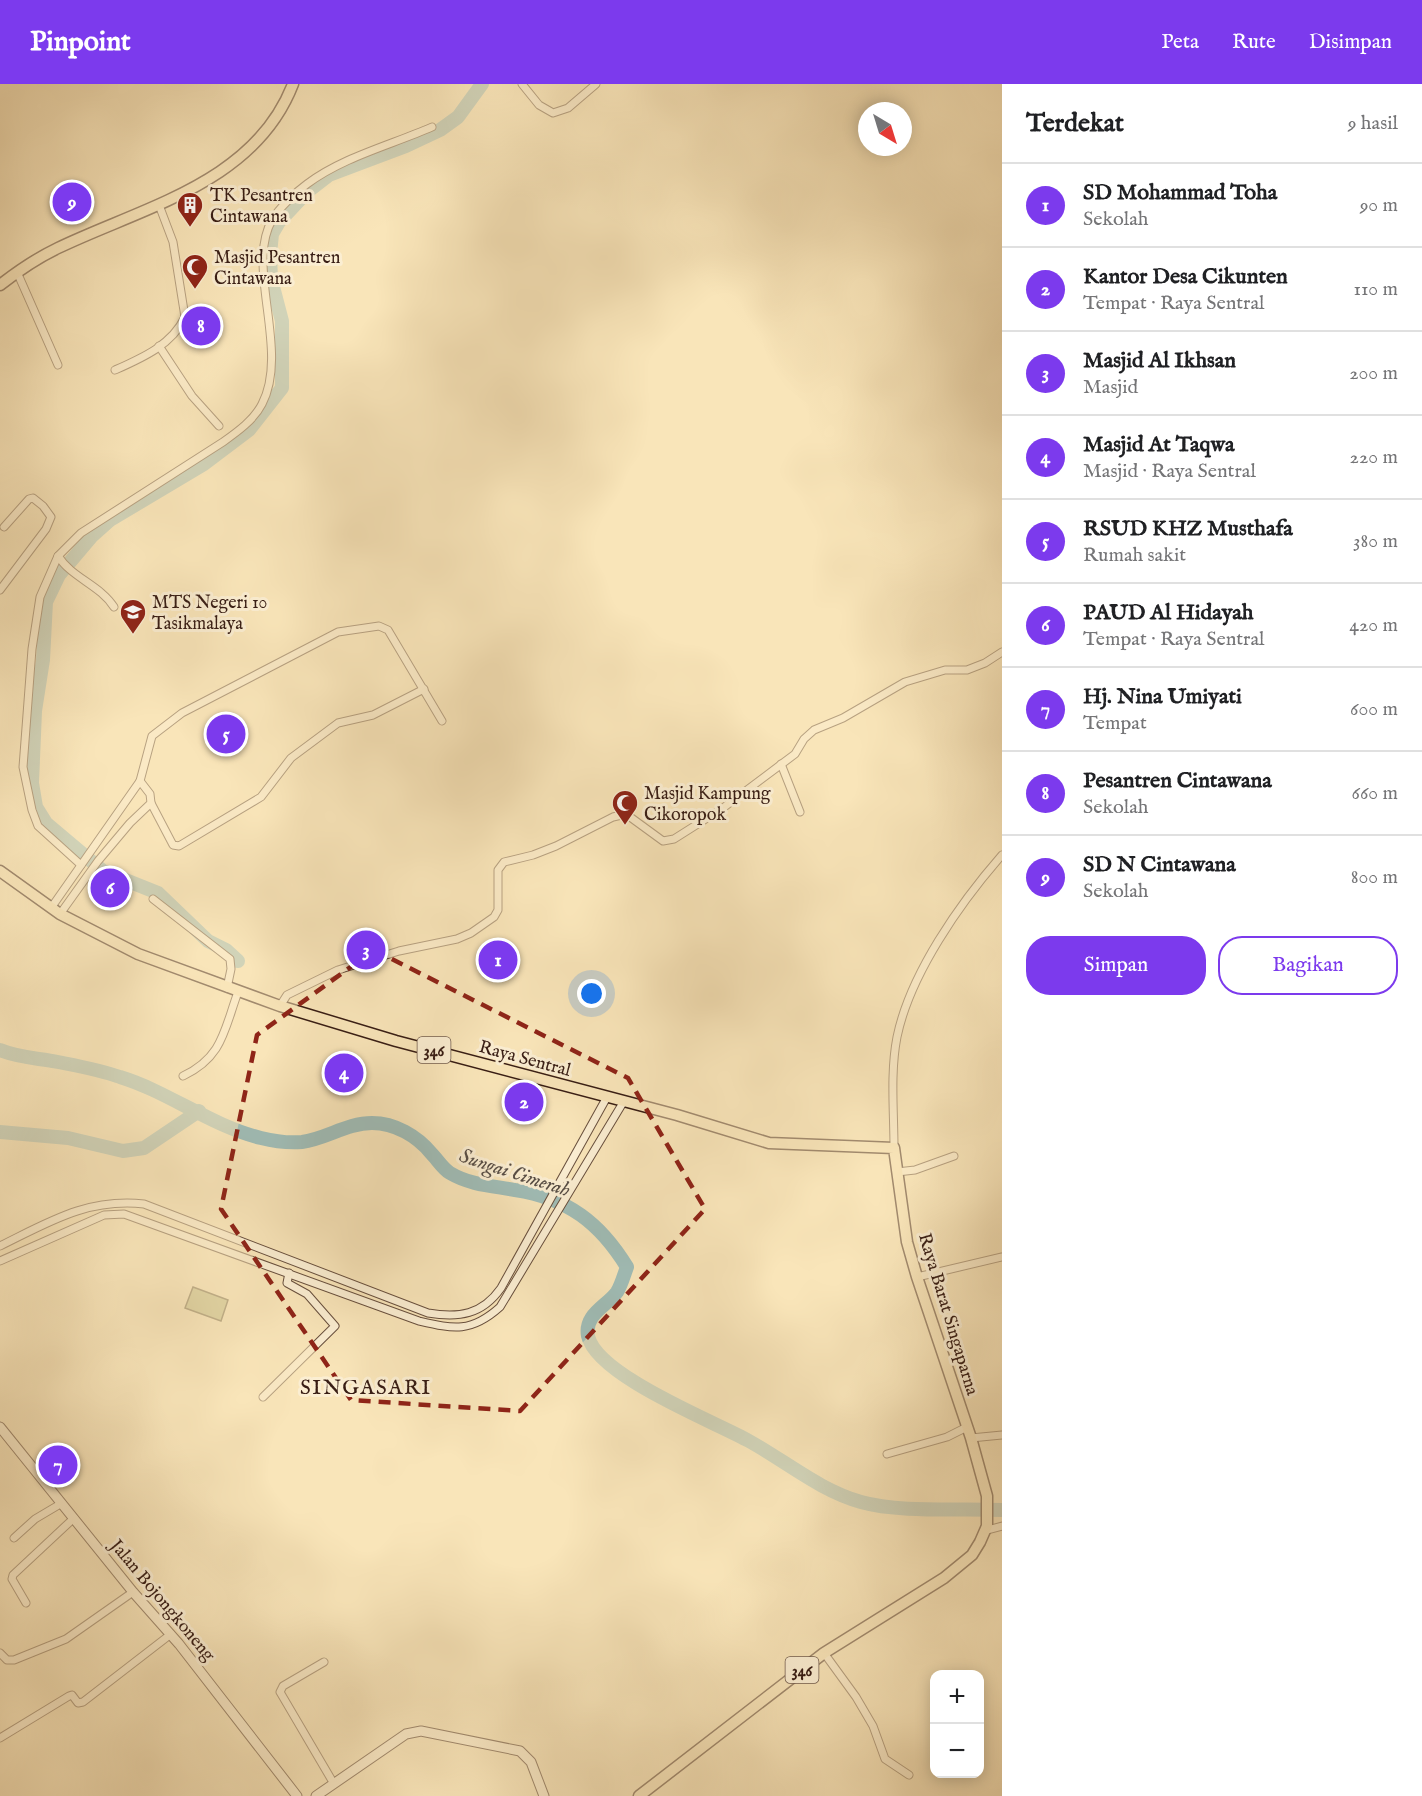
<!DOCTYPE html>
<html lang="id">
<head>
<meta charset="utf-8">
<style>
	body { margin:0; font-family:"IM FELL English",serif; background:#f6f6f6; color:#202124 }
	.controls { position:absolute; right:18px; bottom:18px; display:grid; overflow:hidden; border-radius:12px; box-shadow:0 3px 15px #0003 }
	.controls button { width:54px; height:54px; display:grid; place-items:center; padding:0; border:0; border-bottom:2px solid #e0e0e0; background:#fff; color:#202124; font:30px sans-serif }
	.compass { position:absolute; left:858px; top:18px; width:54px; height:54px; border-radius:50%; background:#fff; box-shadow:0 3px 15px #0003; rotate:142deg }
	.you { position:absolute; left:592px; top:910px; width:21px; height:21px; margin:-15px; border:4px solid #fff; border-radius:50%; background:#1a73e8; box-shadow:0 0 0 9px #1a73e833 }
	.badge { display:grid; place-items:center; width:39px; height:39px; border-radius:50%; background:#7c3aed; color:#fff; font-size:20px; font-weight:700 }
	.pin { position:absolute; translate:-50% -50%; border:3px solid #fff; box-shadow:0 2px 6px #0006 }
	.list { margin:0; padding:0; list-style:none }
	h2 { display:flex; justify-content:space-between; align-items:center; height:78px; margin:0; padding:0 24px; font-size:26px }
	h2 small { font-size:20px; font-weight:400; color:#757577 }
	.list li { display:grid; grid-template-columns:39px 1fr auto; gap:18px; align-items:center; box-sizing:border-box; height:84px; padding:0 24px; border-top:2px solid #e0e0e0 }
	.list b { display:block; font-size:22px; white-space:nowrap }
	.list p { margin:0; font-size:20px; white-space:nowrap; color:#757577 }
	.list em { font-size:20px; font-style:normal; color:#757577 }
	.actions { display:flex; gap:12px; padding:18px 24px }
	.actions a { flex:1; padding:14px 0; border:2px solid #7c3aed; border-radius:24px; text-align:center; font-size:21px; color:#7c3aed }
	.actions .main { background:#7c3aed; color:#fff }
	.map { position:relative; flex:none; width:1002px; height:1712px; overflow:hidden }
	header { display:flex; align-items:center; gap:36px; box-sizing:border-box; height:84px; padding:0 30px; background:#7c3aed; color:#fff }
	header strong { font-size:28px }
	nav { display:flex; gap:33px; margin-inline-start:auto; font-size:21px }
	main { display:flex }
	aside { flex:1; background:#fff }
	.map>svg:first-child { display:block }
	.green { fill:#c5c28a; stroke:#7e704f; stroke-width:1.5 }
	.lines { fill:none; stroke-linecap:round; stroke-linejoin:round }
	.river { stroke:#a0bdb7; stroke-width:14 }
	.minor-casing { stroke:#684f3d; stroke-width:9 }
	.secondary-casing { stroke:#381d14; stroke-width:11 }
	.primary-casing { stroke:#381d14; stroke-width:13 }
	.minor { stroke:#fbeed2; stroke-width:7 }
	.secondary { stroke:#fbeed2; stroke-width:9 }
	.primary { stroke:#f9e5b9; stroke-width:10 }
	.marked { fill:none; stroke:#8f2418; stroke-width:4.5; stroke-dasharray:12 8; stroke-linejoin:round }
	.labels { text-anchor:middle; stroke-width:6; stroke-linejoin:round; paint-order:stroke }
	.shield { fill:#fbeed2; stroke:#725c4d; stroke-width:1.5 }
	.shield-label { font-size:16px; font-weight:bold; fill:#381d14 }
	.poi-label { font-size:18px; fill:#381d14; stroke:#fbeed2; text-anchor:start }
	.street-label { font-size:18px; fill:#381d14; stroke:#fbeed2 }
	.water-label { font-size:20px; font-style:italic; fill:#574d45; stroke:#fbeed2 }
	.quarter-label { font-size:21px; letter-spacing:1.5px; fill:#381d14; stroke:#fbeed2 }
</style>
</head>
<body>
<header>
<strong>Pinpoint</strong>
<nav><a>Peta</a><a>Rute</a><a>Disimpan</a></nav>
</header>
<main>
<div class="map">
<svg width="1002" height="1712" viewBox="0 0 1002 1712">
	<rect width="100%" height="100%" fill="#f9e5b9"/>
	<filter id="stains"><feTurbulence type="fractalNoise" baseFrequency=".00333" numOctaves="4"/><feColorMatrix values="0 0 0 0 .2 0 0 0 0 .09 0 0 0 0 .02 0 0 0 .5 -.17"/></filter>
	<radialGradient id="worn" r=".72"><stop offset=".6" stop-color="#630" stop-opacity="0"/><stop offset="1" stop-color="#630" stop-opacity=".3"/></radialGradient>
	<!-- green -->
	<polygon class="green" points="193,1203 228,1216 221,1237 185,1224"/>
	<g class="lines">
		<!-- river -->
		<g class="river">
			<polyline points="238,877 226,866 208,857 158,809 103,787 46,739 36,723 32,699 35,627 43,576 46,518 59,491 92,452 110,436 204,380 249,346 282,304 282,237 271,195 270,170 272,150 279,138 307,108 329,91 406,62 440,46 458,33 482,0"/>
			<path d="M 0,966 C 19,974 38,974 58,978 C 78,982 100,986 120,993 C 169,1008 211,1042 261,1054 C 273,1057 290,1059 302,1058 C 326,1055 347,1039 372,1039 C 395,1039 417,1052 431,1069 C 437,1075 443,1085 450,1089 C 470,1101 493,1102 515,1106 C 568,1114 600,1139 627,1183 C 624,1191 621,1202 617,1208 C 607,1222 584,1230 588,1252 C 597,1292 715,1338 749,1357 C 787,1378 819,1406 861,1418 C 900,1429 960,1424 1002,1426"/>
			<polyline points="0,1048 68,1054 123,1067 144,1064 199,1027"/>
		</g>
		<!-- minor casing -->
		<g class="minor-casing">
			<g id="minor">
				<polyline points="522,0 539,21 553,29 568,24 596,0"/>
				<polyline points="159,121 173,158 185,233 194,238 212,233"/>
				<polyline points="17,188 58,281"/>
				<polyline points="159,262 192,312 219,342"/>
				<path d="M 115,286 C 142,274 172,261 185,233"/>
				<path d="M 58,472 C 72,494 100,501 114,523"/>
				<polyline points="0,506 46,445 51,433 43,422 33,414 29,415 4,443"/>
				<polyline points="781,680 800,728"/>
				<polyline points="151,719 173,761 179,762 261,713 291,674 338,639 373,631 424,605"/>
				<path d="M 81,781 L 38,742 L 32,726 L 23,683 L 32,565 L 40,513 L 58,472 L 81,449 L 223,358 C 237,348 254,336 262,320 C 290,266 245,183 272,136 C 279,124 296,108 307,100 C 343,73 391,61 432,43"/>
				<polyline points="153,815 230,875 231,885 227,904"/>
				<polyline points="51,824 140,697"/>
				<polyline points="60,830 98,777 130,739 151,719 150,710 140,697 152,652 182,629 338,548 379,542 388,546 442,637"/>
				<polyline points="280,922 287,911 338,886 399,867 457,855 471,849 494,833 498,826 498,786 504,778 533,771 556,762 613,733 626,730 663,757 674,755 723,724 795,670 804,655 814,646 843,634 905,598 945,586 967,586 985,579 1002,568"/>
				<path d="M 183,992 C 223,973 224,946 238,908"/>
				<path d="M 894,1064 C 894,1028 890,989 897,953 C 910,890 960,819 1002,771"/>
				<polyline points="897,1088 915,1086 954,1072"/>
				<path d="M 0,1162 C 49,1138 87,1114 144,1120 L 428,1229 C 459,1234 482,1231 501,1204 L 607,1013"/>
				<path d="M 0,1177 L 104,1131 L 124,1130 L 419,1237 C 454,1245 471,1249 500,1223 L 624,1017"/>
				<polyline points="917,1193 1002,1173"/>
				<polyline points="263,1313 335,1242 307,1210 287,1199 289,1189"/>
				<polyline points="971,1354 1002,1351"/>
				<polyline points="887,1370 947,1353 967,1343"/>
				<polyline points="984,1447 1002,1442"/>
				<polyline points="14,1454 35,1435 62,1419"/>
				<polyline points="26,1519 12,1495 13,1491 74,1434"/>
				<polyline points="0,1569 7,1576 14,1576 66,1555 133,1508"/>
				<polyline points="824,1569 856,1613 873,1642 885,1675 909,1691"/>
				<polyline points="324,1578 283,1602 280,1608 334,1700"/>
				<polyline points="0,1654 69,1612 72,1611 78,1619 83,1618 171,1550"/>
			</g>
		</g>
		<!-- secondary casing -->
		<g class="secondary-casing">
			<g id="secondary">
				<polyline points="0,1343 133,1508 179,1560 297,1712"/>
				<polyline points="316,1712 406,1650 421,1647 520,1667 531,1678 544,1712"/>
			</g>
		</g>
		<!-- primary casing -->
		<g class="primary-casing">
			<g id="primary">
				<path d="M 0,201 C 18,187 37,174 58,164 C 143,123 255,99 293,0"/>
				<polyline points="0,787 60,830 138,870 280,922 396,957 677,1031 769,1059 894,1064 907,1158 917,1193 971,1354 987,1412 987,1442 980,1458 972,1471 944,1494 824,1569 639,1712"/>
			</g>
		</g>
		<!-- minor -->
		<use href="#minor" class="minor"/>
		<!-- secondary -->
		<use href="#secondary" class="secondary"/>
		<!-- primary -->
		<use href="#primary" class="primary"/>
	</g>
	<!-- marked area -->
	<path d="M0 0H1002V1712H0ZM 374,866 L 628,994 L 705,1125 L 520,1327 L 351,1316 L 221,1125 L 257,951 Z" fill="#f9e5b9" fill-opacity=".55" fill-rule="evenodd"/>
	<path class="marked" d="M 374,866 L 628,994 L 705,1125 L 520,1327 L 351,1316 L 221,1125 L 257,951 Z"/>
	<!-- icons -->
	<defs>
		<g id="building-pin" transform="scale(1.35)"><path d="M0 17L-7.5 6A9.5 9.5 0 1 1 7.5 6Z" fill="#8f2418" stroke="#fbeed2"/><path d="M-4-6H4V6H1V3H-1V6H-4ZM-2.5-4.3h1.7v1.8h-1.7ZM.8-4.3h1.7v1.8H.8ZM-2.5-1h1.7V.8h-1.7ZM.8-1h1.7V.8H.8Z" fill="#fff"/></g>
		<g id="mosque-pin" transform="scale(1.35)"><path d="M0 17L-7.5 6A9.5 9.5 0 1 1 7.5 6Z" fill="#8f2418" stroke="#fbeed2"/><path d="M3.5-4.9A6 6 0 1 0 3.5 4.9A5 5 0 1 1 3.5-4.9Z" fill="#fff"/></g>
		<g id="school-pin" transform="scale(1.35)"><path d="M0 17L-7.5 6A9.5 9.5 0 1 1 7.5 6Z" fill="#8f2418" stroke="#fbeed2"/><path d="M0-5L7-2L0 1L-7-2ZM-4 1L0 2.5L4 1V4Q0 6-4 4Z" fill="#fff"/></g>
	</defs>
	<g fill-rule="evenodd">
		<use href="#building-pin" x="190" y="121"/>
		<use href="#mosque-pin" x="195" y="183"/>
		<use href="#school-pin" x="133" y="528"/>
		<use href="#mosque-pin" x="625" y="719"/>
	</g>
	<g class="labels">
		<!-- shield labels -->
		<g class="shield">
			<rect x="417.5" y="953" width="33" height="26" rx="4.5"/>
			<rect x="785.5" y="1573" width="33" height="26" rx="4.5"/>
		</g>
		<g class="shield-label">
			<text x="434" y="972">346</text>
			<text x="802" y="1592">346</text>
		</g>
		<!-- poi labels -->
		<g class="poi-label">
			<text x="210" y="117">TK Pesantren<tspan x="210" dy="21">Cintawana</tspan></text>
			<text x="214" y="179">Masjid Pesantren<tspan x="214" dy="21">Cintawana</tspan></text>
			<text x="152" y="524">MTS Negeri 10<tspan x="152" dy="21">Tasikmalaya</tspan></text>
			<text x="644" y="715">Masjid Kampung<tspan x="644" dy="21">Cikoropok</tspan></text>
		</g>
		<!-- street labels -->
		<g class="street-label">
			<text transform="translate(525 974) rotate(15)" y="6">Raya Sentral</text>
			<text transform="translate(949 1230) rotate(73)" y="6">Raya Barat Singaparna</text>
			<text transform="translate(163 1516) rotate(50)" y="6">Jalan Bojongkoneng</text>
		</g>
		<!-- water labels -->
		<g class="water-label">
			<text transform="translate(515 1088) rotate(18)" y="7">Sungai Cimerah</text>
		</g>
		<!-- quarter labels -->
		<g class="quarter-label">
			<text x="366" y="1310">SINGASARI</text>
		</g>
	</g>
	<rect width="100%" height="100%" filter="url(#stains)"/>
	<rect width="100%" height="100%" fill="url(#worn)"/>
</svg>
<div class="controls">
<button>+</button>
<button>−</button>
</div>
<svg class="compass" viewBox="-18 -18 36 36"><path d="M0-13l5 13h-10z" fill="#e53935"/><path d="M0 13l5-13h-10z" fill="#757577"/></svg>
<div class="you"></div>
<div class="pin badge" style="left:498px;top:876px">1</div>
<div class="pin badge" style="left:524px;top:1018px">2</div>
<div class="pin badge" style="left:366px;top:866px">3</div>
<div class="pin badge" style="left:344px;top:989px">4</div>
<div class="pin badge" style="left:226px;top:650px">5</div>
<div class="pin badge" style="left:110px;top:804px">6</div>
<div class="pin badge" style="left:58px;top:1381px">7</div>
<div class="pin badge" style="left:201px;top:242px">8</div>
<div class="pin badge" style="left:72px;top:118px">9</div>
</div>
<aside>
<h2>Terdekat<small>9 hasil</small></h2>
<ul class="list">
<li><span class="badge">1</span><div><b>SD Mohammad Toha</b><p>Sekolah</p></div><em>90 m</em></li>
<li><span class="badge">2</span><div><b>Kantor Desa Cikunten</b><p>Tempat · Raya Sentral</p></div><em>110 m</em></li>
<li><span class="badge">3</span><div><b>Masjid Al Ikhsan</b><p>Masjid</p></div><em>200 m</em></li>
<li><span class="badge">4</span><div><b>Masjid At Taqwa</b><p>Masjid · Raya Sentral</p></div><em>220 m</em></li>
<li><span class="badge">5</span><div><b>RSUD KHZ Musthafa</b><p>Rumah sakit</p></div><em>380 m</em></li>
<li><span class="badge">6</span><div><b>PAUD Al Hidayah</b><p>Tempat · Raya Sentral</p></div><em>420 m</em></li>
<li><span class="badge">7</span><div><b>Hj. Nina Umiyati</b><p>Tempat</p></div><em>600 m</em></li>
<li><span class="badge">8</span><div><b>Pesantren Cintawana</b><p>Sekolah</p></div><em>660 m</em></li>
<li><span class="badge">9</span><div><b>SD N Cintawana</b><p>Sekolah</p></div><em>800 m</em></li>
</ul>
<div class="actions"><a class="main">Simpan</a><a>Bagikan</a></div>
</aside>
</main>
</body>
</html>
